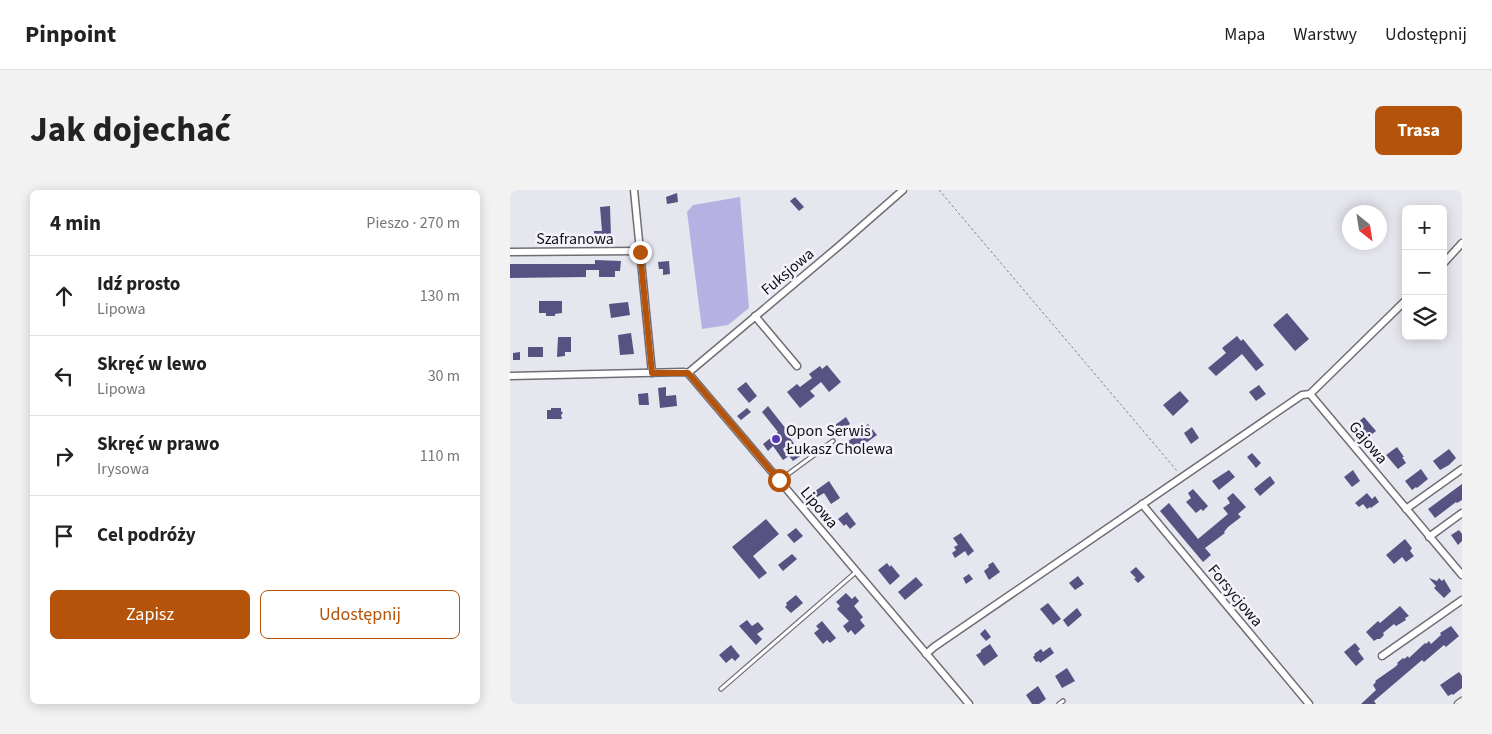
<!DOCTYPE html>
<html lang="pl">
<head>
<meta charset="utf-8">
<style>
	body { margin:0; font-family:"Source Sans 3",sans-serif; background:#f2f2f2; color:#222 }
	.controls { position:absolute; right:15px; top:15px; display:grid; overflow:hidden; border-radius:8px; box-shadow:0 2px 12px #0003 }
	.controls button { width:45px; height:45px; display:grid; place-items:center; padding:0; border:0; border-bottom:1px solid #e0e0e0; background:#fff; color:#222; font:25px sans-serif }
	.compass { position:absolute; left:832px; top:15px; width:45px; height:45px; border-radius:50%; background:#fff; box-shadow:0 2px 12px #0003; rotate:150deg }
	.stop { position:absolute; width:15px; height:15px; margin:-11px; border:4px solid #b45309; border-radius:50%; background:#fff }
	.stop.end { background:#b45309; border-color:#fff; box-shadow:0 1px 5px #0008 }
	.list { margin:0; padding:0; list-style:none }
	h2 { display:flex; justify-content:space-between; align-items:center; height:65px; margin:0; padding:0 20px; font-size:21px }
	h2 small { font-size:16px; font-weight:400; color:#767676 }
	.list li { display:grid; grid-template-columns:32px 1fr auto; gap:15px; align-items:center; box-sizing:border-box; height:80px; padding:0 20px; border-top:1px solid #e0e0e0 }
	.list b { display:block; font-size:19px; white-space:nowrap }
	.list p { margin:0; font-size:16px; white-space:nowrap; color:#767676 }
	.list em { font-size:16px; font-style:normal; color:#767676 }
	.actions { display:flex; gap:10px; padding:15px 20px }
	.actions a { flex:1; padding:11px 0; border:1px solid #b45309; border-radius:8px; text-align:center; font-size:18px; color:#b45309 }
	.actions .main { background:#b45309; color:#fff }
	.icon { flex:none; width:28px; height:28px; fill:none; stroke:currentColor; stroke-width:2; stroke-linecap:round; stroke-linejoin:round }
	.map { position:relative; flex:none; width:952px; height:514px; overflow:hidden; border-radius:8px }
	header { display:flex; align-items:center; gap:30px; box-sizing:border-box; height:70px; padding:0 25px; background:#fff; border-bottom:1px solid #e0e0e0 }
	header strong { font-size:24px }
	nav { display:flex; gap:28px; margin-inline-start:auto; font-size:18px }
	.intro { display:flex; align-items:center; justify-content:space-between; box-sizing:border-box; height:120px; padding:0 30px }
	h1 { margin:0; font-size:35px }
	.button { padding:12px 22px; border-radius:8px; background:#b45309; color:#fff; font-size:18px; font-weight:700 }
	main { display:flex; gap:30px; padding:0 30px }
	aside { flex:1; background:#fff; border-radius:8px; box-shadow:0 2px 12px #0003 }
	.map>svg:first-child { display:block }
	.green { fill:#b5b2e3 }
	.building { fill:#565282 }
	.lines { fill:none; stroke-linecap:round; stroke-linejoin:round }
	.service-casing { stroke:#6e6e75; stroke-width:5.5 }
	.minor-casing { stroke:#6e6e75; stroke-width:9 }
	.path { stroke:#7e7e84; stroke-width:1; stroke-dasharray:2.5 2.5; stroke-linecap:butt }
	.service { stroke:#fff; stroke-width:3 }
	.minor { stroke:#fff; stroke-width:6 }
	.route { stroke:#b45309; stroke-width:6 }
	.poi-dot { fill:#5439b1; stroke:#f4f3fc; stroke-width:2 }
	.labels { text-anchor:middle; stroke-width:5; stroke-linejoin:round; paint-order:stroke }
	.street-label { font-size:16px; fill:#111114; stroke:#f4f3fc }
	.poi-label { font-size:16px; fill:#111114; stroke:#f4f3fc; text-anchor:start }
</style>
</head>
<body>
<header>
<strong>Pinpoint</strong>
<nav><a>Mapa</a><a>Warstwy</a><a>Udostępnij</a></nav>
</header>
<div class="intro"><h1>Jak dojechać</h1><a class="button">Trasa</a></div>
<main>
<aside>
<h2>4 min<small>Pieszo · 270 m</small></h2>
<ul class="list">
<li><svg class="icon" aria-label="ahead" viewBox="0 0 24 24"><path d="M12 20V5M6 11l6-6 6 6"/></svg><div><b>Idź prosto</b><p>Lipowa</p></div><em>130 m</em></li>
<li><svg class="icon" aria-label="left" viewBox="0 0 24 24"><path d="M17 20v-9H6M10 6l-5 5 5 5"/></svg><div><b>Skręć w lewo</b><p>Lipowa</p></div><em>30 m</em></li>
<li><svg class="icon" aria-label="right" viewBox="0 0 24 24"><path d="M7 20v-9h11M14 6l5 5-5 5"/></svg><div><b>Skręć w prawo</b><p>Irysowa</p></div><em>110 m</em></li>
<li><svg class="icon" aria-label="arrive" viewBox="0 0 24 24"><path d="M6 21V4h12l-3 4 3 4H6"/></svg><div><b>Cel podróży</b></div></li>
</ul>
<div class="actions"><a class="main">Zapisz</a><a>Udostępnij</a></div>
</aside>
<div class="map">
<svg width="952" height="514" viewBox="0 0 952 514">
	<rect width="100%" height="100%" fill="#e6e6ef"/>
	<!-- green -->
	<polygon class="green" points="230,7 239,118 218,135 192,139 177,22 183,15"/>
	<!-- building -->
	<g class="building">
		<polygon points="167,3 168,12 157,14 156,7"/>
		<polygon points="285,7 294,17 289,21 280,11"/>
		<polygon points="100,16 101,47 84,47 84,41 92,41 90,17"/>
		<polygon points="85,70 111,71 110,81 105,81 105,87 89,87 89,80 76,80 76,87 0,88 0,74 85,74"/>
		<polygon points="159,71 160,84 153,85 153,79 149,79 148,72"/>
		<polygon points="29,111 52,111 52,123 45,124 45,126 36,126 36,123 29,123"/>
		<polygon points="118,112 120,125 101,128 99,114"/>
		<polygon points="777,123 799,149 785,161 763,135"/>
		<polygon points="121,143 124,164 110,165 108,145"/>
		<polygon points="727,146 731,151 733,149 754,175 746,181 732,164 706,186 698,178 716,163 712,158"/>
		<polygon points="48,147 61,147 61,162 55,162 55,166 47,167"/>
		<rect x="18" y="157" width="15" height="10"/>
		<polygon points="10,162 10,170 3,170 3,163"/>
		<polygon points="317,175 331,192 319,202 311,192 300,201 305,206 290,218 277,202 287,194 290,197 302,188 299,184 310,176 312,179"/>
		<polygon points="236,192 247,206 239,213 227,199"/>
		<polygon points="749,195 756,204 746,211 739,202"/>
		<polygon points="156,197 156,206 166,205 167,216 150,218 148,198"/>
		<polygon points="670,201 679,211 663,226 653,215"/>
		<polygon points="138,203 139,215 129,215 128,204"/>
		<polygon points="258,216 280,244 278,245 292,265 283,271 279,266 273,270 263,256 258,261 253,254 268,242 252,222"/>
		<polygon points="41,218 51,218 51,221 53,223 51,225 52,229 37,229 37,220 41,220"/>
		<polygon points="237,218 241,222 231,230 227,226"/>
		<polygon points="336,227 340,234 330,241 325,235"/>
		<polygon points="854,227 866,241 857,248 846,234"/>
		<polygon points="358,234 367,245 342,263 335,254 345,246 344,245"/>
		<polygon points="682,237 689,248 681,254 674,243"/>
		<polygon points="887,257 894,267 892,267 896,273 888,279 876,265"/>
		<polygon points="939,259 946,268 939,275 930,280 923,271"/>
		<polygon points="742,263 751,273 746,278 737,267"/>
		<polygon points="911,279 918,289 907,298 906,297 902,300 895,291"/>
		<polygon points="719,280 725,287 709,300 702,291"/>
		<polygon points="843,280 850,291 842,297 834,287"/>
		<polygon points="760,286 765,293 750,306 744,299"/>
		<polygon points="319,291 330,308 321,314 314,303 304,309 301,304"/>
		<polygon points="952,294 952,310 947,313 946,312 925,328 918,319"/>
		<polygon points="683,299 698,316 693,321 691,319 686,323 676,312 681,308 678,303"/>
		<polygon points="723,303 736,317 728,324 731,327 718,337 714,342 715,343 695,358 701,365 693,372 650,321 659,313 688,349 718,324 713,318 720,313 717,308"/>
		<polygon points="857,303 862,309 865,306 869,312 861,318 860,317 857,319 853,314 849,317 845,313"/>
		<polygon points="337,322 346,334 340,339 336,334 334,336 328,329"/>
		<polygon points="256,329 269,344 243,366 257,383 249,389 222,357"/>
		<polygon points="286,338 293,346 284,353 277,345"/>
		<polygon points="949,340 952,344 952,351 948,355 941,345"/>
		<polygon points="451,343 464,361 458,366 455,361 445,368 442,363 446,360 444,357 448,355 443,348"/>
		<polygon points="895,349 902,358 900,361 904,366 896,372 892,367 884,374 876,365"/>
		<polygon points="282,364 287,369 273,381 268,375"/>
		<polygon points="483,372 490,382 479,390 474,381 479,377 478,375"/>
		<polygon points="377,373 380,377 381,375 390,386 380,395 368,380"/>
		<polygon points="626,377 635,387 628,393 624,389 626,388 620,382"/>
		<polygon points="459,384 463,389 456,394 453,388"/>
		<polygon points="568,386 574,394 565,400 559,393"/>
		<polygon points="406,387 413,395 395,410 388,402"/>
		<polygon points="919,388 927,391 929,388 932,391 934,389 941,401 934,408 924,398 926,396"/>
		<polygon points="336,403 342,409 345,406 349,411 344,416 353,427 350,430 355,436 345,445 341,440 338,443 333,436 339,431 327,419 330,416 326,412"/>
		<polygon points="286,405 293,413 281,423 275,417 277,415 276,413"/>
		<polygon points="538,413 551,429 543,435 530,419"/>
		<polygon points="890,416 899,426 895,428 896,430 886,436 884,434 873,443 874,445 870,449 867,449 864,451 856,442 868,431 870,433"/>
		<polygon points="567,418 572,425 558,437 553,430"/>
		<polygon points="237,430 242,436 248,432 254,439 247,444 252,449 246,455 229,436"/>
		<polygon points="312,431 326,448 320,453 317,450 313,454 304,443 309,439 306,436"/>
		<polygon points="941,436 949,446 936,457 934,455 914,472 912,470 864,511 866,514 851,514 866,500 863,495 866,492 865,491 885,477 888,474 887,473 893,468 894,469 898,466 899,468 915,453 916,454 919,451 921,454 931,445 930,443"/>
		<polygon points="475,439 481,447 476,451 470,444"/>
		<polygon points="845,453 850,459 848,461 854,469 846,476 834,462"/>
		<polygon points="480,454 488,466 474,476 466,465 471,462 471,460"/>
		<polygon points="221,455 230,466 225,471 222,468 216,473 209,465"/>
		<polygon points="540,457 544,463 530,473 529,471 526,472 523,467 525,465 524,464 531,459 533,462"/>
		<polygon points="557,478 565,491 552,498 545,486"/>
		<polygon points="949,482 952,486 952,498 943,505 942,504 938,506 930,495"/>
		<polygon points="528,496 536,509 529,514 522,514 516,505"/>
	</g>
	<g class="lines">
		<!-- service casing -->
		<g class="service-casing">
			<g id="service">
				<polyline points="270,290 323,251"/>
				<polyline points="211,499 346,382"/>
				<polyline points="549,514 553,511"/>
			</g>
		</g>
		<!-- minor casing -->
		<g class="minor-casing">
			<g id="minor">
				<polyline points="124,0 142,183"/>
				<polyline points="0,62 129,61"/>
				<polyline points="933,74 952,53"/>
				<polyline points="245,126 287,176"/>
				<polyline points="178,183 329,56 393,0"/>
				<polyline points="0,186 174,182 178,183 459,514"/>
				<polyline points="800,204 952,385"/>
				<polyline points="632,314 799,514"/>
				<polyline points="896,319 952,279"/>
				<polyline points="919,347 952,323"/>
				<polyline points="416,464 424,457 792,205 800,204 896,110"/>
				<polyline points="872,466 952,410"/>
				<polyline points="948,514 952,511"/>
			</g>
		</g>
		<!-- path -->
		<polyline class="path" points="429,0 668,282"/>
		<!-- service -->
		<use href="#service" class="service"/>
		<!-- minor -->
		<use href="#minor" class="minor"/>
	</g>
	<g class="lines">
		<!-- route -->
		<polyline class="route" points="130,62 142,183 178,183 269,290"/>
	</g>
	<!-- markers -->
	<circle class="poi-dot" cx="266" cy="249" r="5"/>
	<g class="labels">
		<!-- street labels -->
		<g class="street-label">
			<text x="65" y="54">Szafranowa</text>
			<text transform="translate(277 81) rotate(-40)" y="6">Fuksjowa</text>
			<text transform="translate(859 252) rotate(50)" y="6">Gajowa</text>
			<text transform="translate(310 317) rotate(50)" y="6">Lipowa</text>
			<text transform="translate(726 405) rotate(50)" y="6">Forsycjowa</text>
		</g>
		<!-- poi labels -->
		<g class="poi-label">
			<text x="276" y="246">Opon Serwis<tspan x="276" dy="18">Łukasz Cholewa</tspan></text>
		</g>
	</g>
</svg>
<div class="controls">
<button>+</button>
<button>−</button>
<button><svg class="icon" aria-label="layers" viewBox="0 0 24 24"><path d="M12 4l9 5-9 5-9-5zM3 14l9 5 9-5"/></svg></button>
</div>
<svg class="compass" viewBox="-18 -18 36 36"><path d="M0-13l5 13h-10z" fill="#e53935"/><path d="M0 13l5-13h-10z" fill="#767676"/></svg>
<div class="stop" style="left:269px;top:290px"></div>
<div class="stop end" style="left:130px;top:62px"></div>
</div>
</main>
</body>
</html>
